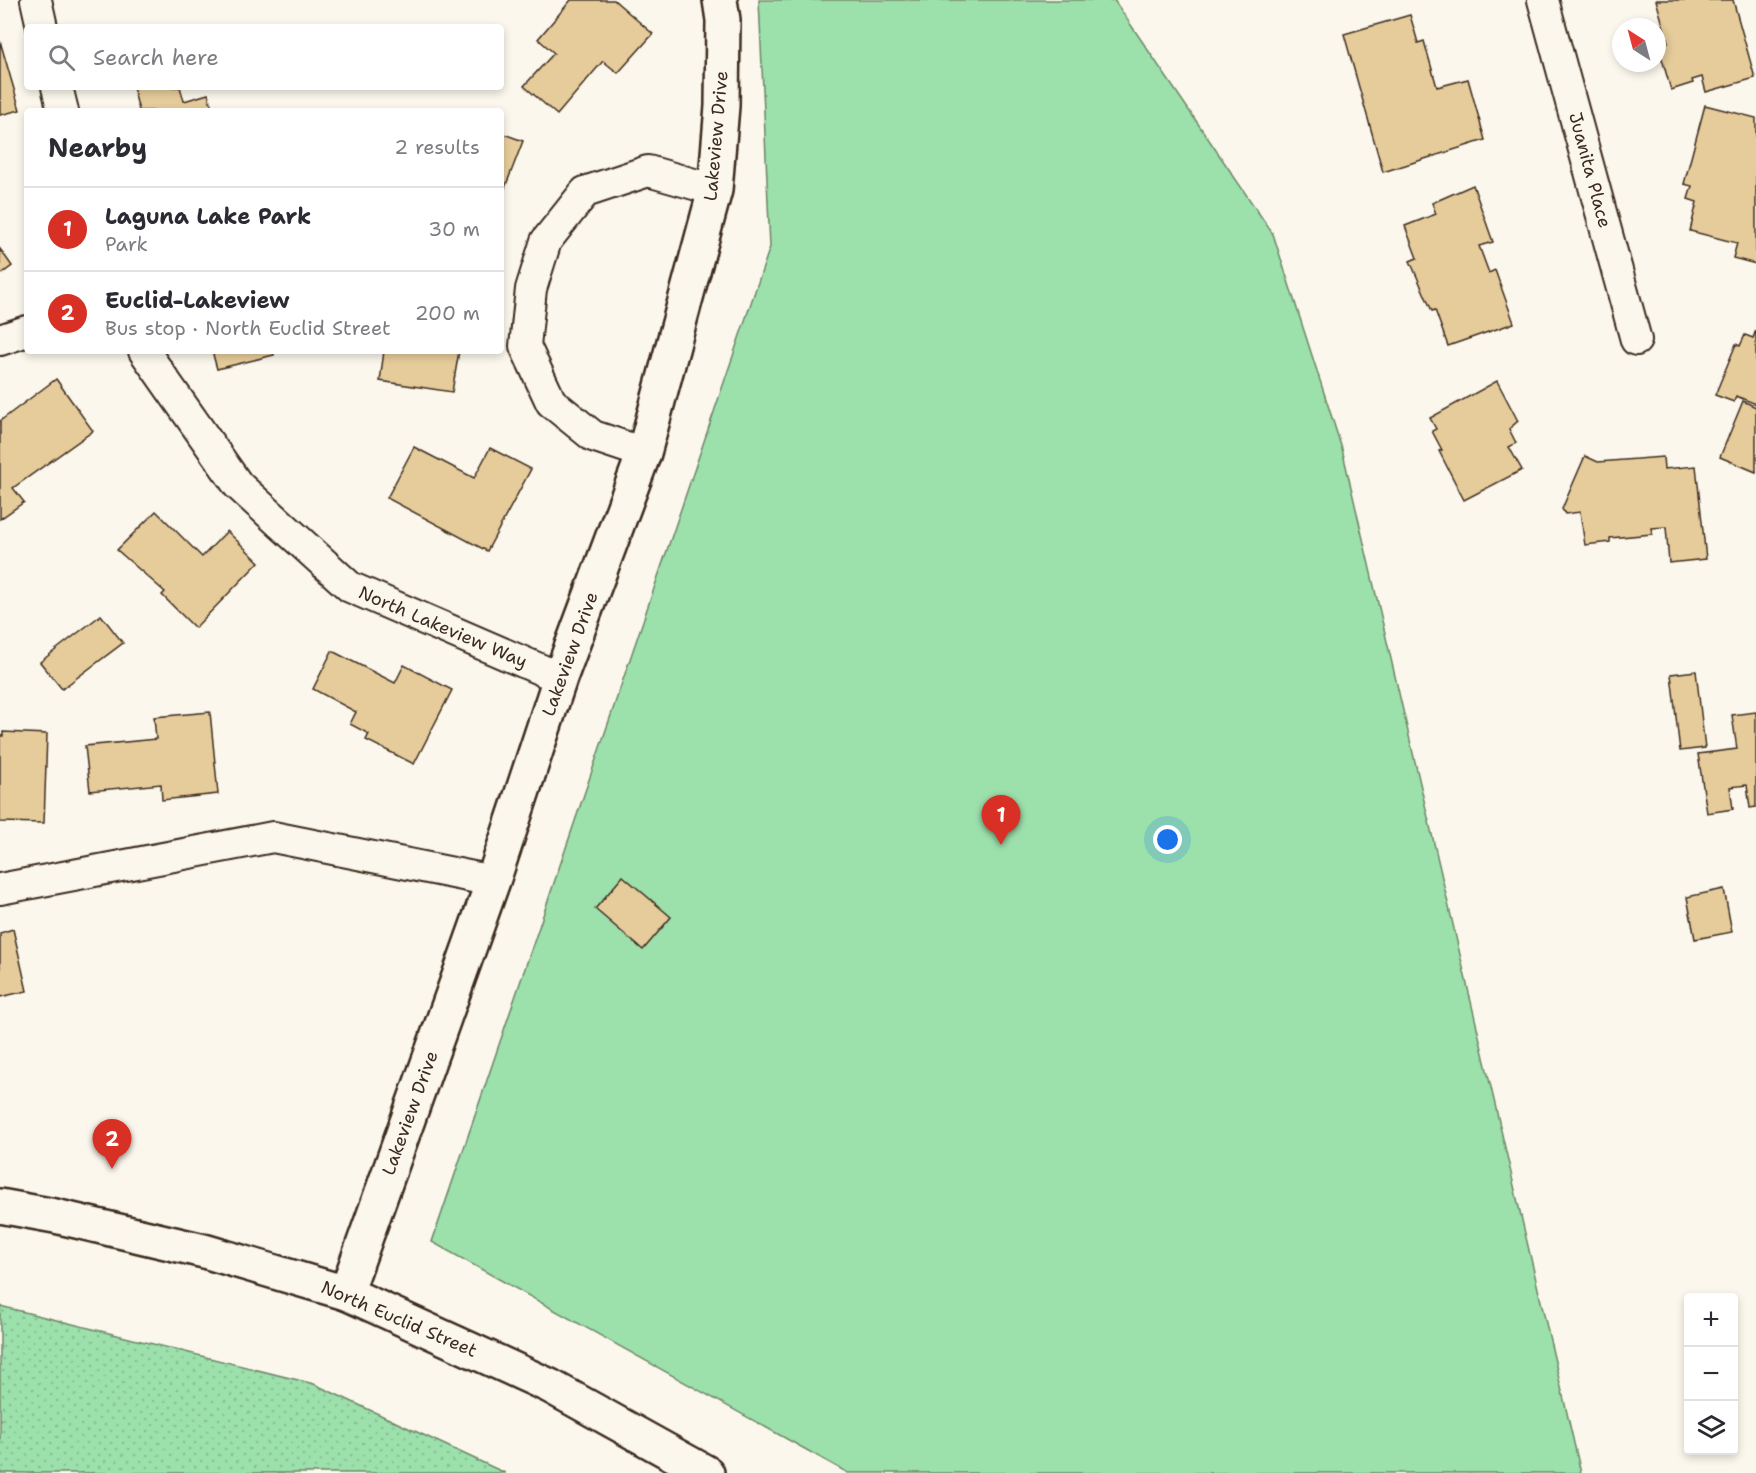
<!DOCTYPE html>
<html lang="en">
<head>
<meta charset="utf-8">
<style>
	body { margin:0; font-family:"Shantell Sans",sans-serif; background:#f2f2f3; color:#2b2b33 }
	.controls { position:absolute; right:18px; bottom:18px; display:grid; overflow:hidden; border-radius:6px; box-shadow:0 3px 9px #0003 }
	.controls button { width:54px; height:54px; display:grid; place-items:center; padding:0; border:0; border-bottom:2px solid #e1e1e2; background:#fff; color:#2b2b33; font:30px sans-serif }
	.compass { position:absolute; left:1612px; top:18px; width:54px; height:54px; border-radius:50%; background:#fff; box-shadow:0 3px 9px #0003; rotate:324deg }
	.you { position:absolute; left:1168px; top:840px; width:21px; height:21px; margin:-15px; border:4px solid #fff; border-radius:50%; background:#1a73e8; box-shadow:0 0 0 9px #1a73e833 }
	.badge { display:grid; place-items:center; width:39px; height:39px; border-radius:50%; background:#d93025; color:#fff; font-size:20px; font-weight:700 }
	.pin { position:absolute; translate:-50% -50px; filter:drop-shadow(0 2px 3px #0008) }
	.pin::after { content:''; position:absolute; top:32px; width:21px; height:18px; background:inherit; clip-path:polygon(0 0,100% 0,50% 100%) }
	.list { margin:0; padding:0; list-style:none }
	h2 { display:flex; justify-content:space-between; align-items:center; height:78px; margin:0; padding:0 24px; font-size:26px }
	h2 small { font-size:20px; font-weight:400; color:#7c7c81 }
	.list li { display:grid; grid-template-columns:39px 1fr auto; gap:18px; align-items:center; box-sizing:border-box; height:84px; padding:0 24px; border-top:2px solid #e1e1e2 }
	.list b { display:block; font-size:22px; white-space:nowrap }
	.list p { margin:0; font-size:20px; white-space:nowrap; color:#7c7c81 }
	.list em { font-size:20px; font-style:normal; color:#7c7c81 }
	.icon { flex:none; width:33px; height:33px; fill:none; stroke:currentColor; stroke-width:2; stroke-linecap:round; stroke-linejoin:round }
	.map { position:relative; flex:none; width:1756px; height:1473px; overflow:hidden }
	.search { position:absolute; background:#fff; box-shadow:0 3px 9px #0003; left:24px; top:24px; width:480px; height:66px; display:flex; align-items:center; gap:15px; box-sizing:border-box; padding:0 21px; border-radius:6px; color:#7c7c81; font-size:22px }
	.panel { position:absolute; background:#fff; box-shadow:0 3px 9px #0003; left:24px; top:108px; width:480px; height:246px; border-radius:6px }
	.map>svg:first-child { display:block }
	.grass { fill:url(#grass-dots); stroke:#6c8565; stroke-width:1.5 }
	.green { fill:#9ce0ac; stroke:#6c8565; stroke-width:1.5 }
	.building { fill:#e6cc9b; stroke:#3b2a1e; stroke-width:1.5 }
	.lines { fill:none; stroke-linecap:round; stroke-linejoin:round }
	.street-casing { stroke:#3b2a1e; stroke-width:34 }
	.secondary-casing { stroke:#3b2a1e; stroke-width:38 }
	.street { stroke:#fbf7ec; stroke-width:30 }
	.secondary { stroke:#fbf7ec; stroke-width:33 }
	.labels { text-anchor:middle; stroke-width:4.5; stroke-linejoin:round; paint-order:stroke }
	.street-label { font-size:18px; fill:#3b2a1e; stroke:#fbf7ec }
</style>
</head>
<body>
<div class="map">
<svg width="1756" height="1473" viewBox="0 0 1756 1473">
	<defs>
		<pattern id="grass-dots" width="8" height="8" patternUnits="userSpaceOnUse" patternTransform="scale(1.5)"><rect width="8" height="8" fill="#9ce0ac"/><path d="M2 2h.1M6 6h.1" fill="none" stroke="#87c094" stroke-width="1.8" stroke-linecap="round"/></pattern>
	</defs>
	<rect width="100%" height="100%" fill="#fbf7ec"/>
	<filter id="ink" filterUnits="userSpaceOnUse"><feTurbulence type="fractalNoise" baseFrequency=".0167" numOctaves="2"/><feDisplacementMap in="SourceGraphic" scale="12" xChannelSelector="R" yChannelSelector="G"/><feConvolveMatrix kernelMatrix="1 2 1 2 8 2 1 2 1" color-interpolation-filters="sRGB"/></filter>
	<g filter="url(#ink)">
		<!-- grass -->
		<polygon class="grass" points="0,1306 314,1384 505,1473 0,1473"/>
		<!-- green -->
		<polygon class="green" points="759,0 1114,0 1273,234 1342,449 1581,1473 848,1473 432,1242 770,247"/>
		<!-- building -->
		<g class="building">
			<polygon points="571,0 614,0 653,34 618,73 603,61 557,115 524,86 554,53 538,39"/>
			<polygon points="1656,0 1733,0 1755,78 1706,92 1702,77 1692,80 1693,83 1671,90 1658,45 1668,42"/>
			<polygon points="1410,15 1418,43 1424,41 1437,87 1468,79 1485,140 1383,172 1344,34"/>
			<polygon points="0,41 20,110 0,115"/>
			<polygon points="133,87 180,87 184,101 208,94 213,111 139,111"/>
			<polygon points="1705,105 1756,118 1756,264 1733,258 1737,243 1690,231 1697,202 1688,199 1692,186 1684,184"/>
			<polygon points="501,133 523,141 501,198"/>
			<polygon points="1473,185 1493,242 1479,246 1489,273 1495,270 1514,323 1448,346 1435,310 1432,311 1410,261 1417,258 1405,226 1436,214 1432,203"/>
			<polygon points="0,249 12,266 0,275"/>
			<polygon points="1756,330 1756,404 1736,396 1734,402 1715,395 1736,344 1740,346 1745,335 1753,338"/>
			<polygon points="212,351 273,351 274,355 217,369"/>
			<polygon points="384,351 459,351 452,392 380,381"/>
			<polygon points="56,379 93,431 13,488 24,502 0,519 0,421"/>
			<polygon points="1497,381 1518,421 1509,429 1516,443 1509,447 1522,470 1464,500 1439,451 1442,450 1432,431 1436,429 1430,418"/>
			<polygon points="1743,401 1756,407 1756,472 1720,457"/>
			<polygon points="414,447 474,478 490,448 531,469 487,551 387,498"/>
			<polygon points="1585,456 1598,462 1663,457 1664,469 1696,466 1706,559 1669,563 1666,527 1651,528 1652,534 1610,538 1610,542 1585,545 1580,512 1565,514 1562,509"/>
			<polygon points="156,511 202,557 227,531 259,562 195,628 162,595 165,592 117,550"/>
			<polygon points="101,615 123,643 62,689 40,662"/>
			<polygon points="332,651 395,683 404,665 452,690 414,764 366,740 369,734 350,724 356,712 313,689"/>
			<polygon points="1696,671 1705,748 1680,751 1671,674"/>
			<polygon points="210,712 218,794 162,800 161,784 90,791 85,746 156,739 154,717"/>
			<polygon points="1756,712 1756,807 1750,808 1747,785 1730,787 1733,809 1707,813 1698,754 1737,749 1732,715"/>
			<polygon points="3,732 47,734 44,823 0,822 0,736 3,736"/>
			<polygon points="623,876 671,917 643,950 595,909"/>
			<polygon points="1724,889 1732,932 1695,939 1687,897"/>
			<polygon points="13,929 27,991 0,997 0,933"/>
		</g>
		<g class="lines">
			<!-- street casing -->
			<g class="street-casing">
				<g id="street">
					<polyline points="36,0 42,27"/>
					<polyline points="1543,0 1636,340"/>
					<polyline points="57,87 63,111"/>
					<polyline points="0,340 27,331"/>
					<polyline points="144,351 238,485 350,587 560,678"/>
					<polyline points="644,453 593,436 551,402 525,346 531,289 546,241 585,192 648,171 715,190"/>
					<polyline points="0,889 273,837 493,881"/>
				</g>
			</g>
			<!-- secondary casing -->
			<g class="secondary-casing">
				<g id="secondary">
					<polyline points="0,1206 55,1216 204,1251 346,1293 550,1386 707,1473"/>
					<polyline points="346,1293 493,881 560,678 644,453 715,190 722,106 723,20 720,0"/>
				</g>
			</g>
			<!-- street -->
			<use href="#street" class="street"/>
			<!-- secondary -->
			<use href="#secondary" class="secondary"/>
		</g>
	</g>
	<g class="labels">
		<!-- street labels -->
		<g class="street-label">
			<text transform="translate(716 136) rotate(-85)" y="6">Lakeview Drive</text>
			<text transform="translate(1590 170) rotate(75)" y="6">Juanita Place</text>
			<text transform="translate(443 627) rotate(23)" y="6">North Lakeview Way</text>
			<text transform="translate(570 654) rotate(-70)" y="6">Lakeview Drive</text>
			<text transform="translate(410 1113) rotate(-70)" y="6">Lakeview Drive</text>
			<text transform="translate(399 1319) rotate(23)" y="6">North Euclid Street</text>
		</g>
	</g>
</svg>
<div class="controls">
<button>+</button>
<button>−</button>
<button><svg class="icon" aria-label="layers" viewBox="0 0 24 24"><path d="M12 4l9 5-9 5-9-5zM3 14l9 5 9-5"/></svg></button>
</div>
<svg class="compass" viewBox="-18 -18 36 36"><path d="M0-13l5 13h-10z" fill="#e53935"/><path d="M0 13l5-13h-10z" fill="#7c7c81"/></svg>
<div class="you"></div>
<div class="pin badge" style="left:1001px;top:845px">1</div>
<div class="pin badge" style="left:112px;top:1169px">2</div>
<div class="search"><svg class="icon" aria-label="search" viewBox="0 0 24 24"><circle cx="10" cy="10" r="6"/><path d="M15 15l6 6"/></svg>Search here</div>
<section class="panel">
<h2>Nearby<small>2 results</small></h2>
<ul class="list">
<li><span class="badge">1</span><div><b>Laguna Lake Park</b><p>Park</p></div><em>30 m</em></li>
<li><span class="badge">2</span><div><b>Euclid-Lakeview</b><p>Bus stop · North Euclid Street</p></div><em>200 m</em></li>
</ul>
</section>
</div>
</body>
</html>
